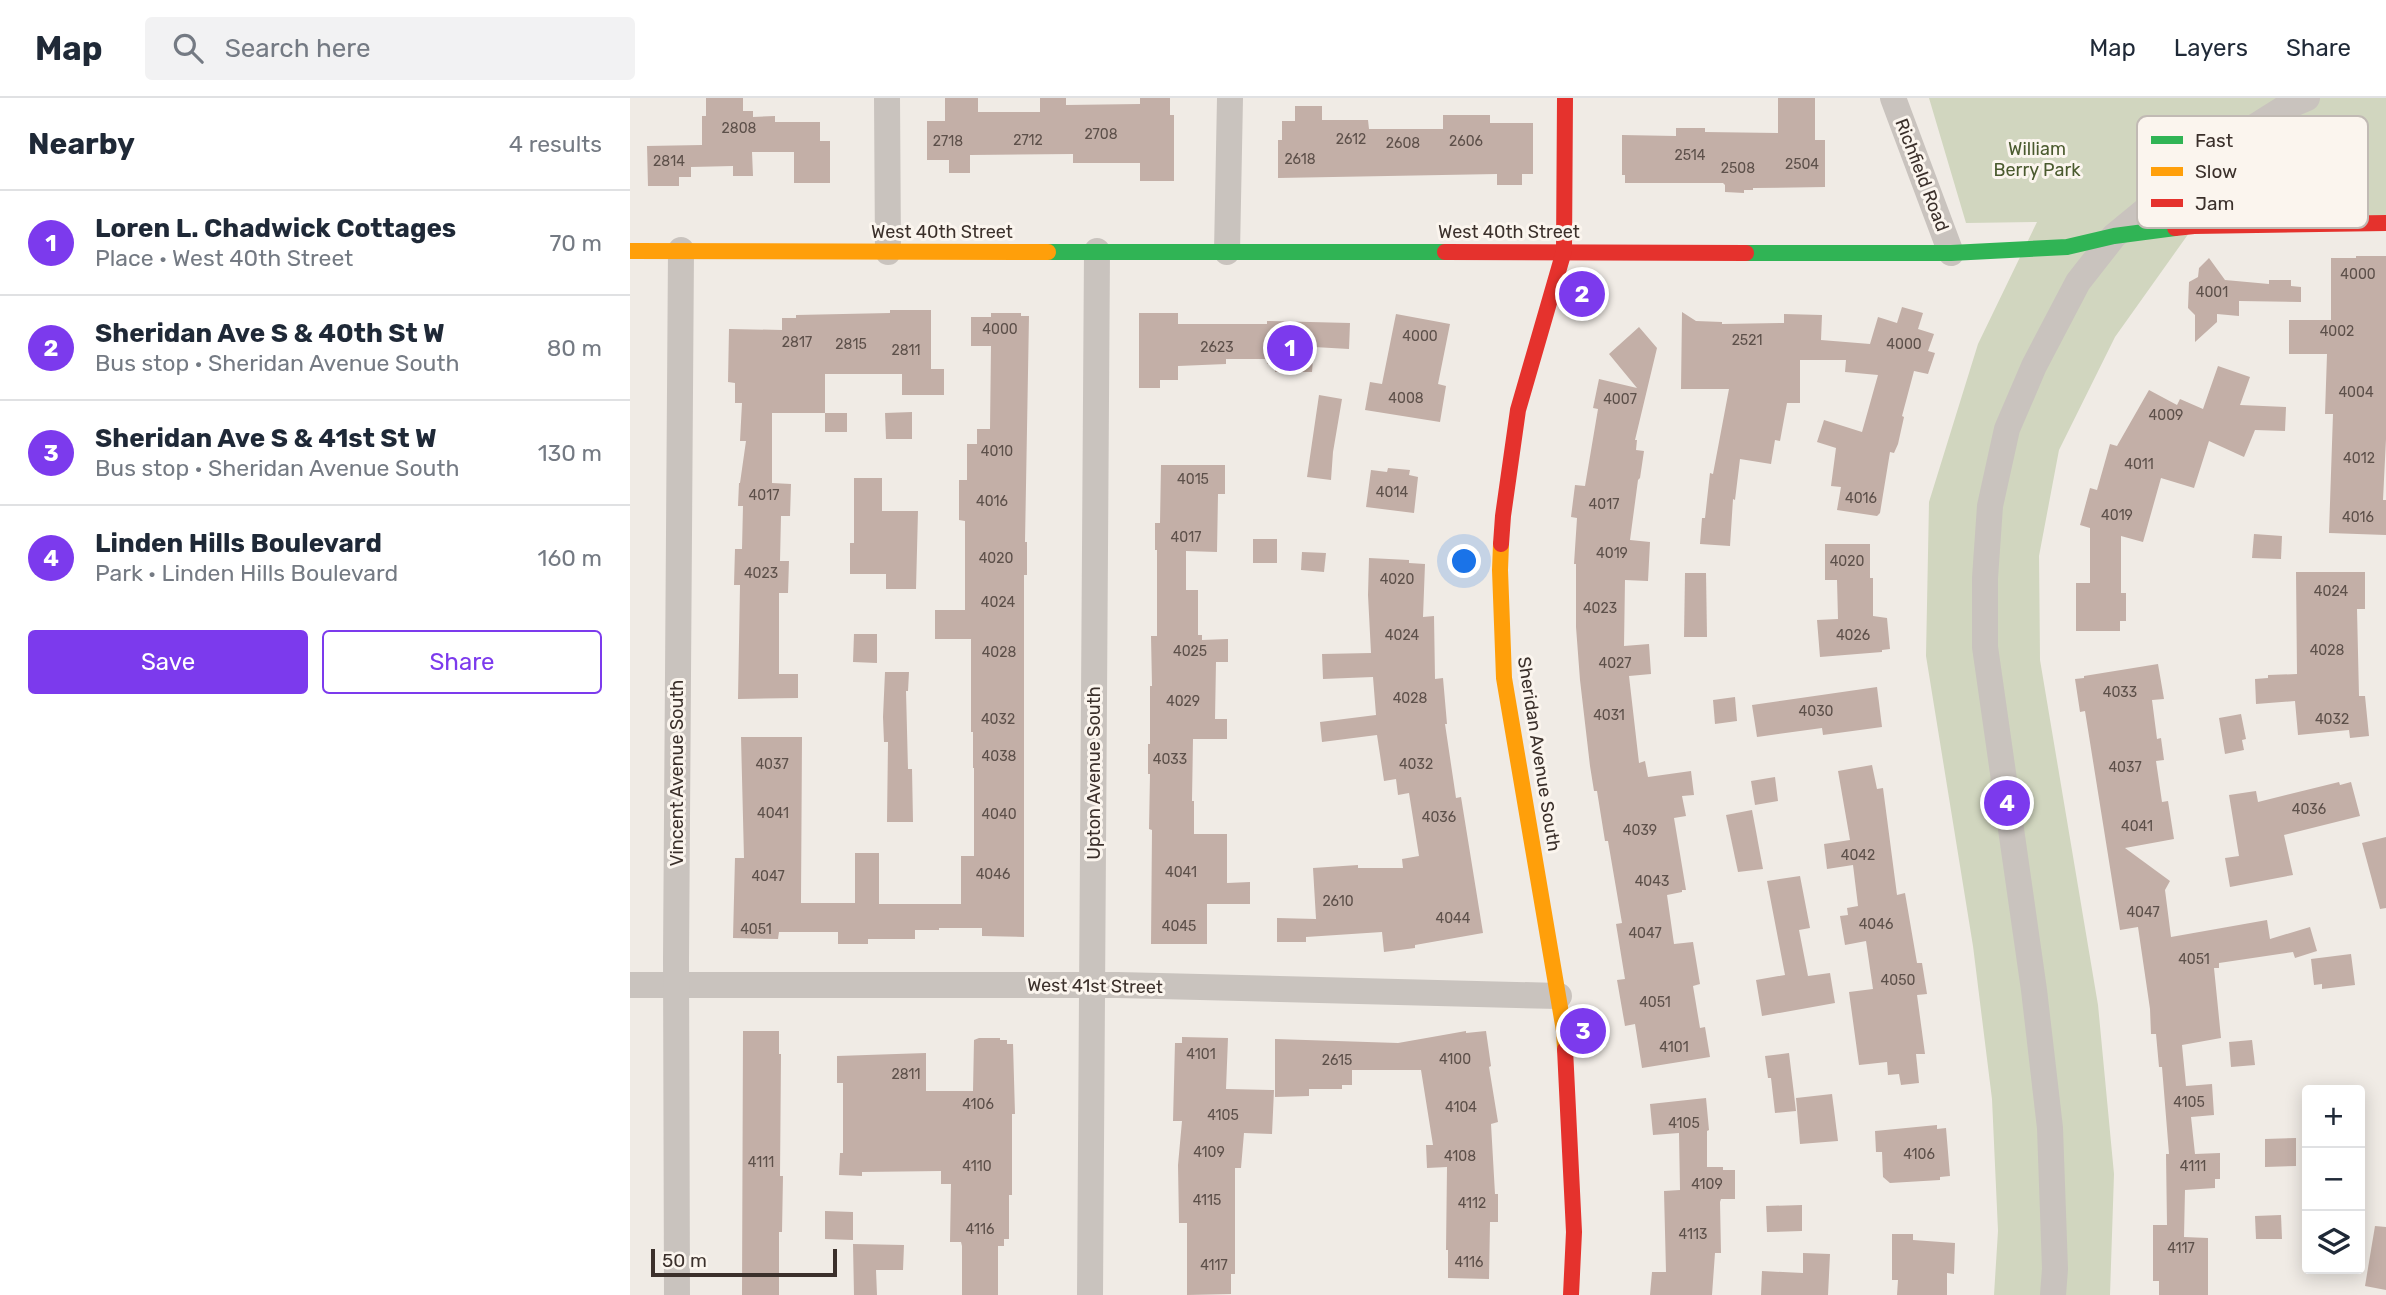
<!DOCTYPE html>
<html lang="en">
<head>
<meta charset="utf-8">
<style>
	body { margin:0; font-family:Rubik,sans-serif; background:#f2f2f3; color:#1f2937 }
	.controls { position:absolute; right:21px; bottom:21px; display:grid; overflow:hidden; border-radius:7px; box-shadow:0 4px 18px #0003 }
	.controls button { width:63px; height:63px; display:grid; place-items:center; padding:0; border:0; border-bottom:2px solid #e0e1e3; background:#fff; color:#1f2937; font:35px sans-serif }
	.scale { position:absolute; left:21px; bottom:18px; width:186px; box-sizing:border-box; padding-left:7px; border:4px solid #3b302b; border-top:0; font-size:19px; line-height:24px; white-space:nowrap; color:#3b302b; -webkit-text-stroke:5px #fbf5ee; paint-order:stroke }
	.you { position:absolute; left:835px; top:464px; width:24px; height:24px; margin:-18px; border:5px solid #fff; border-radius:50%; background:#1a73e8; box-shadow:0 0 0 10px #1a73e833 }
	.badge { display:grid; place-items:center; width:46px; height:46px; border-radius:50%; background:#7c3aed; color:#fff; font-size:23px; font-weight:700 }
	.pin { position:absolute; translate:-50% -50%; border:4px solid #fff; box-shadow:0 2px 7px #0006 }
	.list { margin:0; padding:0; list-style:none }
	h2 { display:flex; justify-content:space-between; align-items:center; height:91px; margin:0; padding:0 28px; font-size:30px }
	h2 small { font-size:23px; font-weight:400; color:#747a83 }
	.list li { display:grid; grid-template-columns:46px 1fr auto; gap:21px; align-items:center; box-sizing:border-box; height:105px; padding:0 28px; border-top:2px solid #e0e1e3 }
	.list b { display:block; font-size:26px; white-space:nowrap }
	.list p { margin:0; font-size:23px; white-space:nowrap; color:#747a83 }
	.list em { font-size:23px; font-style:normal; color:#747a83 }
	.actions { display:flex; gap:14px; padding:21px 28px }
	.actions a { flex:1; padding:16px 0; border:2px solid #7c3aed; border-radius:7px; text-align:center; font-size:24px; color:#7c3aed }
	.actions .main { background:#7c3aed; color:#fff }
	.icon { flex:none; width:38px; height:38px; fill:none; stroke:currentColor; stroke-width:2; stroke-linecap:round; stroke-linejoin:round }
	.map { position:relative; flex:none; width:1756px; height:1197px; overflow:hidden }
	header { display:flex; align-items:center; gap:42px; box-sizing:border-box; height:98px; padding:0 35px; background:#fff; border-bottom:2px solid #e0e1e3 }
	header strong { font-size:33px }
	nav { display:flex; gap:38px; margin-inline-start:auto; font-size:24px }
	.search { width:490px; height:63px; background:#f2f2f3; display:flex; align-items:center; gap:18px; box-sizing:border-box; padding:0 24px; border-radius:7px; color:#747a83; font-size:26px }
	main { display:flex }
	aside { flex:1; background:#fff }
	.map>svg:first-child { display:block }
	.green { fill:#d1d6bf }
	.building { fill:#c3afa7 }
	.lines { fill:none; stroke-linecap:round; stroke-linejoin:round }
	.street { stroke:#c9c3be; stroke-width:26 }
	.fast { stroke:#30b455; stroke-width:16 }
	.slow { stroke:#ff9f0a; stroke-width:16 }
	.jam { stroke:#e5322d; stroke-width:16 }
	.labels { text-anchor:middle; stroke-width:6; stroke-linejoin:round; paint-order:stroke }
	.number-label { font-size:14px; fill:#5d504a }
	.park-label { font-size:18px; fill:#4a5a2e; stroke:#fbf5ee }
	.street-label { font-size:18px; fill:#3b302b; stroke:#fbf5ee }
	.key { fill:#fbf5ee; stroke:#c1bab4; stroke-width:2 }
	.key-label { font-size:19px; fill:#3b302b }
</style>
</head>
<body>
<header>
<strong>Map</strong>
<div class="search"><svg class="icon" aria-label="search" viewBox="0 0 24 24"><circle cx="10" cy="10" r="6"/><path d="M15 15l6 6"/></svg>Search here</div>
<nav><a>Map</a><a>Layers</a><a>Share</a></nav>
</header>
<main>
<aside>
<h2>Nearby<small>4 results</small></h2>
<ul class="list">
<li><span class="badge">1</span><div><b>Loren L. Chadwick Cottages</b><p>Place · West 40th Street</p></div><em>70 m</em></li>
<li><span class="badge">2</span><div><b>Sheridan Ave S &amp; 40th St W</b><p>Bus stop · Sheridan Avenue South</p></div><em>80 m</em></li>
<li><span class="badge">3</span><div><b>Sheridan Ave S &amp; 41st St W</b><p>Bus stop · Sheridan Avenue South</p></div><em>130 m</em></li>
<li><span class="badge">4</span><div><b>Linden Hills Boulevard</b><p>Park · Linden Hills Boulevard</p></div><em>160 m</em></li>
</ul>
<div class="actions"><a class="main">Save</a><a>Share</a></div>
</aside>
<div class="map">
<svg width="1756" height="1197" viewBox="0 0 1756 1197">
	<rect width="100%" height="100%" fill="#f0ebe5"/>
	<!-- green -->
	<polygon class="green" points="1299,0 1756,0 1756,117 1564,128 1485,239 1429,352 1409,458 1410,562 1468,907 1484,1076 1480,1197 1364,1197 1368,1133 1362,1001 1343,848 1296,558 1299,404 1348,246 1407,124 1336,125"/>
	<!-- building -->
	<g class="building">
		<polygon points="76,0 113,0 113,13 123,13 123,19 145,18 145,24 190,24 190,43 200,43 200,85 164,85 164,54 122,54 123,78 103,78 103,68 61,69 61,79 49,79 49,88 18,88 17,48 72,47 72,18 76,18"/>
		<polygon points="315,0 348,0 348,14 410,14 410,0 436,0 436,7 510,6 510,0 540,0 540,17 544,17 544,83 510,83 510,65 443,65 443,56 340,57 340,75 319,75 319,62 297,62 297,23 315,23"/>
		<polygon points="1148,0 1185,0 1185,42 1195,42 1195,89 1123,90 1123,92 1114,92 1114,95 1095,94 1095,87 1093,85 995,85 995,77 992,77 992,37 1046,38 1046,30 1075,30 1075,34 1148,35"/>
		<polygon points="665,8 692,8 692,22 738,22 739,31 813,31 813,17 860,17 860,25 903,25 903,76 892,76 892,87 867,87 867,76 648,80 648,42 652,42 652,23 665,23"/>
		<polygon points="1726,158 1756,158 1756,341 1753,402 1756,402 1756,437 1699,435 1703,316 1695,316 1697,256 1659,256 1659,222 1701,222 1701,160 1726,160"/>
		<polygon points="1579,160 1595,182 1639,186 1639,182 1661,182 1661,188 1671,189 1671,204 1609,203 1609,218 1587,216 1587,224 1565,244 1565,217 1558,210 1559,184 1568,179 1569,170"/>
		<polygon points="1272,209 1293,215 1288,231 1304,236 1298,253 1305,255 1298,276 1284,273 1272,318 1274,319 1268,346 1264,355 1260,354 1250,415 1247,418 1207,412 1211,389 1201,388 1206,350 1187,344 1194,322 1232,334 1248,277 1215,274 1216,262 1170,262 1170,305 1157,305 1150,343 1145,342 1141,366 1110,361 1105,402 1103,401 1100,448 1070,446 1072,420 1075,420 1080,375 1083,376 1099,291 1051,291 1052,214 1066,223 1092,224 1092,226 1154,225 1154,216 1192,217 1191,242 1240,246 1248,219 1267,225"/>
		<polygon points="260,212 301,212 301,271 314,271 314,297 272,297 272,276 195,276 195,315 142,315 142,385 161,386 160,418 151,418 150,463 159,463 158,495 149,495 149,576 168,576 168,600 108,601 110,487 104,487 105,451 112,451 113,408 108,408 109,385 110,385 116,343 110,343 112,305 105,305 105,285 98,284 99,231 152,232 152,220 166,220 166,217 260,215"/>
		<polygon points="361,215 391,215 391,218 399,218 395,444 397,444 397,477 394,477 394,839 352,838 352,830 309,830 309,832 285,832 285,841 238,841 238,846 208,846 208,834 149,834 148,841 103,840 105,760 114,760 111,639 172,639 171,805 225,805 225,755 249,755 249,806 331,806 331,758 344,758 344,670 343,670 343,634 341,634 341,541 305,541 305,512 335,512 335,423 329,422 329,382 337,382 337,346 347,346 347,331 360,331 361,248 341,248 341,219 361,219"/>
		<polygon points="509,215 548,215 548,226 637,226 637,223 720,225 719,251 684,249 682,274 645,274 645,266 637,266 637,261 596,261 596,266 548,268 548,282 530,282 530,290 509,290"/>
		<polygon points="766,216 820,226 808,286 816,288 810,324 735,312 740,284 752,286"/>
		<polygon points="1009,229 1027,250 1005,342 1007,342 1006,352 1014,353 1010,380 1008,382 1000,442 1020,444 1018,483 995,482 994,548 1019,546 1021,576 999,578 1009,665 1015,663 1018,679 1061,673 1064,697 1052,698 1056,718 1044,720 1056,792 1052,792 1052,794 1037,797 1044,846 1063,844 1070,886 1063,888 1070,930 1075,929 1080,959 1012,970 1005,926 995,928 987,882 995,881 986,826 992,825 978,743 975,743 967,693 964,693 960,668 950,582 946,529 946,466 944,466 947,420 941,419 945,387 955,388 968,311 963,310 969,281 1007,290 979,256"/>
		<polygon points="1588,268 1620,279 1610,307 1656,309 1655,333 1625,332 1614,359 1579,343 1564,390 1531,380 1513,444 1491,438 1491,495 1496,495 1496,523 1490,523 1490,533 1446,533 1446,485 1460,485 1460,430 1450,427 1460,390 1467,392 1480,346 1487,348 1519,292 1547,307 1550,301 1573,311"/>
		<polygon points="689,297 712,301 703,354 701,382 677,379"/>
		<polygon points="282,314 282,341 256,341 255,315"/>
		<rect x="195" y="315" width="22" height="19"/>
		<polygon points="531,367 595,367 595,396 588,396 587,454 556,453 556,492 568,492 568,537 572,537 572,542 598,541 598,564 586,564 585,621 597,621 597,641 563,641 562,703 564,703 564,736 597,736 597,785 620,784 620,806 577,806 577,846 521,846 522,732 519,731 520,676 518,676 518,646 520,646 520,588 522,588 521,538 527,538 527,452 525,452 525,425 530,425"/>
		<polygon points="758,370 780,372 779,377 788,379 784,415 736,409 741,372 757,374"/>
		<polygon points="224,380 252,380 252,413 288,413 286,491 256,491 256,476 220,476 220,445 224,445"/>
		<polygon points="1624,436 1652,438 1651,461 1622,460"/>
		<rect x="623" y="441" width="24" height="24"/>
		<polygon points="1195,446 1240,446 1240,480 1243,480 1243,518 1257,520 1260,551 1252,552 1252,554 1190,559 1187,522 1208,521 1207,482 1195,482"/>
		<polygon points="672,454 696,455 694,474 671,472"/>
		<polygon points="739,460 779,462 779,465 795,466 793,519 804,518 805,581 813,580 817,626 815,626 826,700 831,699 853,835 785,847 785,850 754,854 752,834 676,839 676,844 647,844 647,820 686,821 683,770 728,767 728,770 773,770 772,761 789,758 779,695 768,697 766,681 754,683 747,637 692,644 690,624 746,617 743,579 693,581 692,556 741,555 738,497"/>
		<polygon points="1666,474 1735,474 1735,511 1727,511 1729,598 1735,598 1739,638 1720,640 1719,632 1668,637 1665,603 1626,606 1625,581 1638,580 1638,577 1667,576"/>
		<polygon points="1055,475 1076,475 1077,539 1054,539"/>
		<polygon points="224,536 247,536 247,565 223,564"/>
		<polygon points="1528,566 1534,601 1522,602 1527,641 1531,640 1534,662 1526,663 1532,704 1538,703 1544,741 1495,750 1540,783 1535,792 1541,839 1637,822 1640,841 1680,829 1687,853 1665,860 1663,854 1589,865 1589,870 1584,870 1591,940 1552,947 1556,988 1582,986 1584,1017 1561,1019 1565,1056 1590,1055 1590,1081 1585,1081 1585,1090 1555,1092 1554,1139 1578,1140 1578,1197 1529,1197 1529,1183 1523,1183 1523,1127 1537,1127 1536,1056 1539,1056 1532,969 1529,969 1526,936 1521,936 1520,911 1508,829 1490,832 1455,613 1450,614 1445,581 1454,580 1454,578"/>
		<polygon points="255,574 279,574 278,593 276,593 278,671 282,671 283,724 257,724 258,644 254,644 253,619"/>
		<polygon points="1247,589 1252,629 1193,637 1192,630 1127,639 1122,607"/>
		<polygon points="1105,599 1107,623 1085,626 1083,602"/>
		<polygon points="1611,616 1616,641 1612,642 1614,652 1595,656 1589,620"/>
		<polygon points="1242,667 1247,691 1253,690 1267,797 1275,795 1287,865 1292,865 1297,896 1287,897 1295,956 1286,956 1289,985 1271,987 1269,976 1258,977 1257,964 1229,967 1219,894 1243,891 1236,843 1215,847 1210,818 1218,817 1217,810 1228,808 1223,767 1197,771 1194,746 1220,742 1208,673"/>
		<polygon points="1145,679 1148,703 1125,707 1121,683"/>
		<polygon points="1709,684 1710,687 1721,684 1730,718 1654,737 1663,777 1600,789 1595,760 1609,758 1599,697 1626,693 1628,704"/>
		<polygon points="1122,712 1133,771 1108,774 1096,717"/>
		<polygon points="1756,739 1756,810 1750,811 1732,745"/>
		<polygon points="1170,778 1180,830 1169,832 1178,878 1200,875 1205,905 1132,918 1126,882 1155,877 1137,783"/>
		<polygon points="1721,856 1725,887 1692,891 1692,886 1684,887 1681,861"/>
		<polygon points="113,933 149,933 149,956 151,956 150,1078 153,1078 152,1134 149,1134 149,1197 112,1197"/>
		<polygon points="836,933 836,935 856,933 861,968 859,969 868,1024 861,1026 865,1096 868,1096 868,1124 860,1124 859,1181 818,1180 818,1152 816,1152 817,1069 797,1070 796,1047 803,1047 791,972 722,972 722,987 712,987 712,991 679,991 679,998 645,999 645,941 768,945"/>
		<polygon points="552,939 598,940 596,991 644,992 642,1036 614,1035 611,1070 605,1070 605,1176 601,1176 601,1196 557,1197 557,1125 549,1125 548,1067 552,1023 543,1023 545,945 552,945"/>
		<polygon points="349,940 370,940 370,942 377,942 377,946 383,946 385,1016 382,1016 382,1097 379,1097 379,1141 374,1141 374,1148 368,1148 368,1197 332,1197 332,1148 331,1144 320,1144 321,1086 311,1086 311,1073 232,1074 232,1078 209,1077 210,1055 213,1055 213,985 207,985 207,958 296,955 296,993 343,993 344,942"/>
		<polygon points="1622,942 1625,967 1601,969 1599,944"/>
		<polygon points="1159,955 1166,1013 1145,1015 1141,980 1138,980 1135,958"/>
		<polygon points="1202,996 1208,1043 1170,1046 1166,1000"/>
		<polygon points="1076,1000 1079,1032 1077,1033 1077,1069 1093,1069 1093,1072 1105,1072 1105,1101 1091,1101 1090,1104 1091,1155 1085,1155 1082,1197 1020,1197 1022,1174 1036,1174 1034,1093 1050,1092 1049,1035 1023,1037 1020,1006"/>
		<polygon points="1307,1027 1307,1031 1316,1030 1320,1078 1310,1079 1310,1082 1260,1085 1253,1079 1252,1054 1246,1054 1245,1033"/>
		<polygon points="1666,1040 1666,1068 1635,1069 1635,1041"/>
		<polygon points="1172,1107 1172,1133 1137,1134 1136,1108"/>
		<polygon points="195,1113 223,1114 223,1142 195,1141"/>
		<polygon points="1651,1117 1652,1141 1626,1141 1625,1118"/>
		<polygon points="1745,1128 1756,1129 1756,1192 1735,1188"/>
		<polygon points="1262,1136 1283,1136 1283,1142 1325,1145 1324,1176 1317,1175 1317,1197 1267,1197 1268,1182 1262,1182"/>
		<polygon points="223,1146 274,1147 273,1172 246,1172 247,1197 224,1197"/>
		<polygon points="1173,1155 1200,1156 1198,1197 1131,1197 1132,1173 1173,1175"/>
	</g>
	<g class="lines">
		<!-- street -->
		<g class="street">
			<polyline points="257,0 258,154"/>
			<polyline points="1263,0 1321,155"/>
			<polyline points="597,154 600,0"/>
			<polyline points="0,887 488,887 929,898"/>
			<polyline points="47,1197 46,861 51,152"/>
			<polyline points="460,1197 467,153"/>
			<polyline points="1423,1197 1425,1171 1420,1030 1404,892 1355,549 1355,480 1360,408 1377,331 1404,268 1448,184 1484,138 1591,50 1656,9 1677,0"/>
		</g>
		<!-- fast -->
		<g class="fast">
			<polyline points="418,154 815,154"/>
			<polyline points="1116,155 1321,155 1437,149 1484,138 1545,130"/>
		</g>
		<!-- slow -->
		<g class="slow">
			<polyline points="0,153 418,154"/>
			<polyline points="871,446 870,472 874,580 934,933 935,951"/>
		</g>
		<!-- jam -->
		<g class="jam">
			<polyline points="1545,130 1564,128 1756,125"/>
			<polyline points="815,154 1116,155"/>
			<polyline points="871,446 873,418 888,312 934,153 935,0"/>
			<polyline points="935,951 944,1134 941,1197"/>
		</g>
	</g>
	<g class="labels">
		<!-- number labels -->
		<g class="number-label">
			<text x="109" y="35">2808</text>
			<text x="471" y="41">2708</text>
			<text x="721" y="46">2612</text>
			<text x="398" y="47">2712</text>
			<text x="318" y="48">2718</text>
			<text x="836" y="48">2606</text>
			<text x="773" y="50">2608</text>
			<text x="1060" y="62">2514</text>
			<text x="670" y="66">2618</text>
			<text x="39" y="68">2814</text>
			<text x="1172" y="71">2504</text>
			<text x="1108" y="75">2508</text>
			<text x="1728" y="181">4000</text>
			<text x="1582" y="199">4001</text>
			<text x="370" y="236">4000</text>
			<text x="1707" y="238">4002</text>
			<text x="790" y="243">4000</text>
			<text x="1117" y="247">2521</text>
			<text x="167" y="249">2817</text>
			<text x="221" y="251">2815</text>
			<text x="1274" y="251">4000</text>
			<text x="587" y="254">2623</text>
			<text x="276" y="257">2811</text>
			<text x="1726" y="299">4004</text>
			<text x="776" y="305">4008</text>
			<text x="990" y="306">4007</text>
			<text x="1536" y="322">4009</text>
			<text x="367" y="358">4010</text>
			<text x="1729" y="365">4012</text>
			<text x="1509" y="371">4011</text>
			<text x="563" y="386">4015</text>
			<text x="762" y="399">4014</text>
			<text x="134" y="402">4017</text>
			<text x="1231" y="405">4016</text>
			<text x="362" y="408">4016</text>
			<text x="974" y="411">4017</text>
			<text x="1487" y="422">4019</text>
			<text x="1728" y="424">4016</text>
			<text x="556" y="444">4017</text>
			<text x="982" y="460">4019</text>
			<text x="366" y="465">4020</text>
			<text x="1217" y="468">4020</text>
			<text x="131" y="480">4023</text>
			<text x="767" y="486">4020</text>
			<text x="1701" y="498">4024</text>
			<text x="368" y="509">4024</text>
			<text x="970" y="515">4023</text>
			<text x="772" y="542">4024</text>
			<text x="1223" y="542">4026</text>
			<text x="1697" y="557">4028</text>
			<text x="560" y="558">4025</text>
			<text x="369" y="559">4028</text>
			<text x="985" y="570">4027</text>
			<text x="1490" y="599">4033</text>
			<text x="780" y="605">4028</text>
			<text x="553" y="608">4029</text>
			<text x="1186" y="618">4030</text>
			<text x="979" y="622">4031</text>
			<text x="368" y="626">4032</text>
			<text x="1702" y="626">4032</text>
			<text x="369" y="663">4038</text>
			<text x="540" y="666">4033</text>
			<text x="142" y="671">4037</text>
			<text x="786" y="671">4032</text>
			<text x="1495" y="674">4037</text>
			<text x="1679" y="716">4036</text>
			<text x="143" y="720">4041</text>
			<text x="369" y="721">4040</text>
			<text x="809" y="724">4036</text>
			<text x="1507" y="733">4041</text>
			<text x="1010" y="737">4039</text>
			<text x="1228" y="762">4042</text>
			<text x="551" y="779">4041</text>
			<text x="363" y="781">4046</text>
			<text x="138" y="783">4047</text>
			<text x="1022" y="788">4043</text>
			<text x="708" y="808">2610</text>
			<text x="1513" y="819">4047</text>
			<text x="823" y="825">4044</text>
			<text x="1246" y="831">4046</text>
			<text x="549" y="833">4045</text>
			<text x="126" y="836">4051</text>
			<text x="1015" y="840">4047</text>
			<text x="1564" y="866">4051</text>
			<text x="1268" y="887">4050</text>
			<text x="1025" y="909">4051</text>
			<text x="1044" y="954">4101</text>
			<text x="571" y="961">4101</text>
			<text x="825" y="966">4100</text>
			<text x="707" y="967">2615</text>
			<text x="276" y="981">2811</text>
			<text x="1559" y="1009">4105</text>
			<text x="348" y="1011">4106</text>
			<text x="831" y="1014">4104</text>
			<text x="593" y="1022">4105</text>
			<text x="1054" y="1030">4105</text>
			<text x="579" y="1059">4109</text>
			<text x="1289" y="1061">4106</text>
			<text x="830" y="1063">4108</text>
			<text x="131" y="1069">4111</text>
			<text x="347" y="1073">4110</text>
			<text x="1563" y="1073">4111</text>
			<text x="1077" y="1091">4109</text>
			<text x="577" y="1107">4115</text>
			<text x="842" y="1110">4112</text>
			<text x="350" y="1136">4116</text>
			<text x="1063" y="1141">4113</text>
			<text x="1551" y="1155">4117</text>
			<text x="839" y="1169">4116</text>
			<text x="584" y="1172">4117</text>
		</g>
		<!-- park labels -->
		<g class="park-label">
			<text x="1407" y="57">William<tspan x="1407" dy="21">Berry Park</tspan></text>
		</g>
		<!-- street labels -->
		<g class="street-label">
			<text transform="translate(1292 77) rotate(69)" y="6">Richfield Road</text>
			<text x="312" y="140">West 40th Street</text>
			<text x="879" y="140">West 40th Street</text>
			<text transform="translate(909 656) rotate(81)" y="6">Sheridan Avenue South</text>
			<text transform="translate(47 675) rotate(-90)" y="6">Vincent Avenue South</text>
			<text transform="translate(464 675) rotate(-90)" y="6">Upton Avenue South</text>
			<text transform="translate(465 888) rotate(1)" y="6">West 41st Street</text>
		</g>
	</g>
	<!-- legend -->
	<rect x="1507" y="18" width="231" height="112" rx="10" class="key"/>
	<rect x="1521" y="38" width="32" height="8" fill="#30b455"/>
	<rect x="1521" y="69" width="32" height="9" fill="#ff9f0a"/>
	<rect x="1521" y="101" width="32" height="8" fill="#e5322d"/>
	<g class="key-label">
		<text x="1565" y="49">Fast</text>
		<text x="1565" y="80">Slow</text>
		<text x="1565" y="112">Jam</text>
	</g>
</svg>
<div class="controls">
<button>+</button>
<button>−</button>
<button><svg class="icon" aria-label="layers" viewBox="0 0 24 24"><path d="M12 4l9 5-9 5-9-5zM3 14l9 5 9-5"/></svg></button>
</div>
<div class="scale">50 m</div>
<div class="you"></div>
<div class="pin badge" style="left:660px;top:250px">1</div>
<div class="pin badge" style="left:952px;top:196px">2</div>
<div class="pin badge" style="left:953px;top:933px">3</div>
<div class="pin badge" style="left:1377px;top:705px">4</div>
</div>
</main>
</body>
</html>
